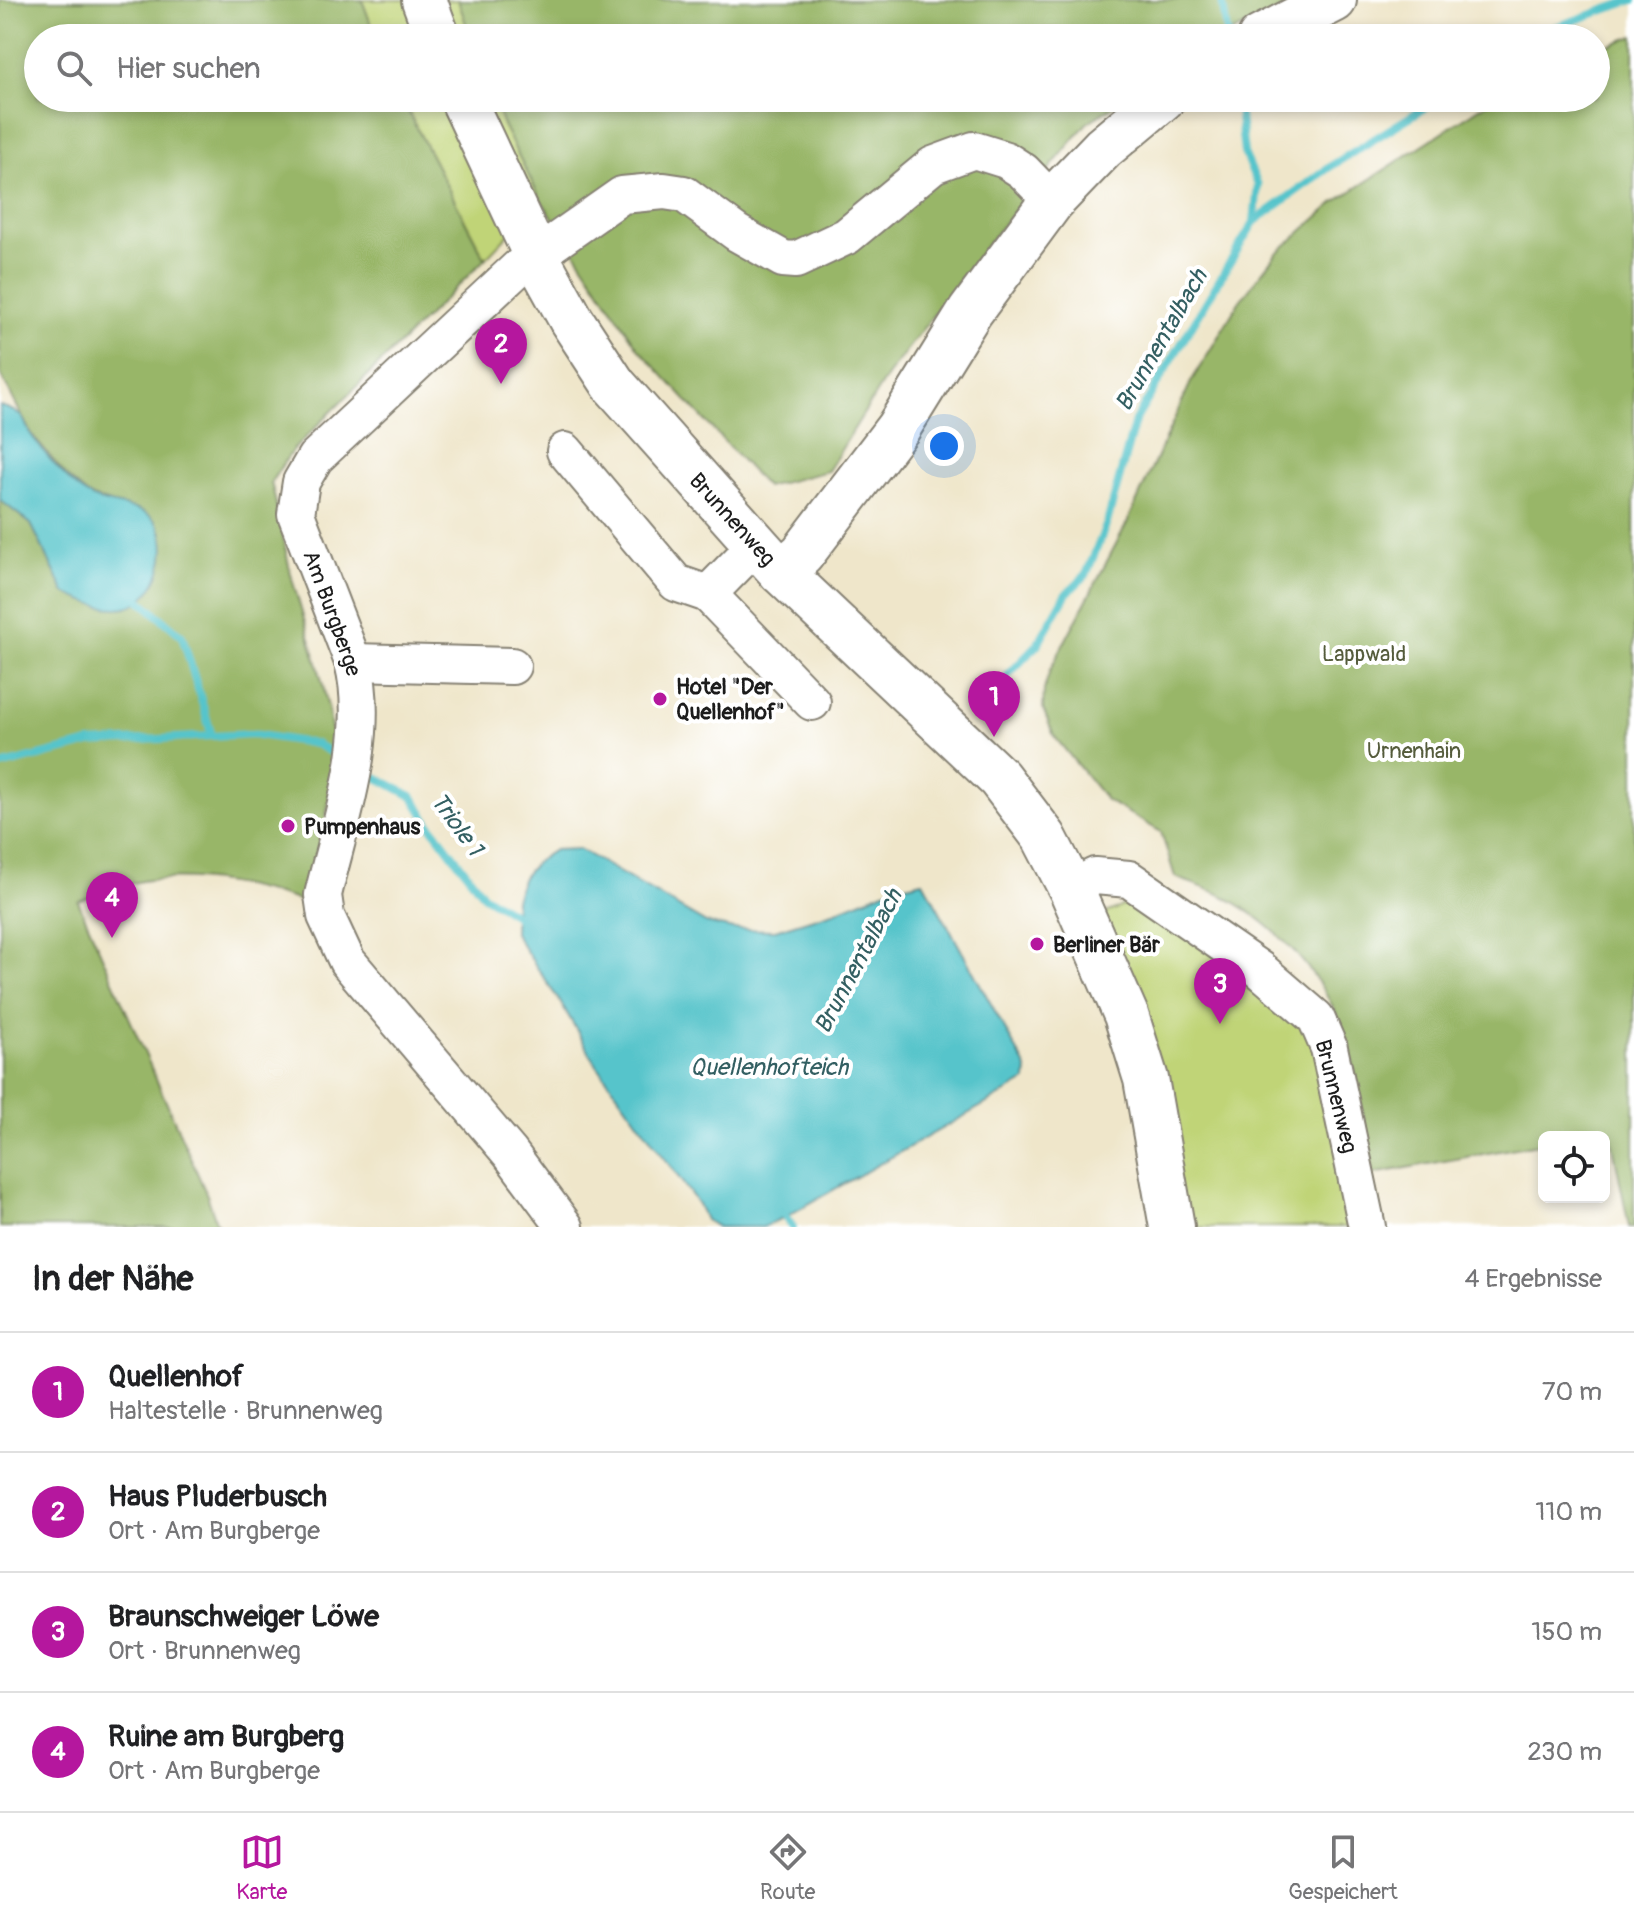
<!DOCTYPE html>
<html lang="de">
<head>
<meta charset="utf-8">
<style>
	body { margin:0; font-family:Pangolin,sans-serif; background:#f2f2f2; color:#202124 }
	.controls { position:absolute; right:24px; bottom:24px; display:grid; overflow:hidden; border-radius:12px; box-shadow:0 4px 12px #0003 }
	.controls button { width:72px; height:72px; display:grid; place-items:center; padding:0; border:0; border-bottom:2px solid #e0e0e0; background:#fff; color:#202124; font:40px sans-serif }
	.you { position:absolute; left:944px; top:446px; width:28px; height:28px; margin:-20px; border:6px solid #fff; border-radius:50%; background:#1a73e8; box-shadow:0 0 0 12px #1a73e833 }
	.badge { display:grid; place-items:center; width:52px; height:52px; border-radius:50%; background:#b5179e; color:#fff; font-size:26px; font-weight:700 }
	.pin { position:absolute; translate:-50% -66px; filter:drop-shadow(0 2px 4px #0008) }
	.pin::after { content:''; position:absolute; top:42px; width:28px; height:24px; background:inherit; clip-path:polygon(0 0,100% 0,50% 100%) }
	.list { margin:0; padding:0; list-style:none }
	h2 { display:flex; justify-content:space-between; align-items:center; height:104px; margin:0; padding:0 32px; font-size:34px }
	h2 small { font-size:26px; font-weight:400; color:#757577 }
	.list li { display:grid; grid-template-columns:52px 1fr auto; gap:24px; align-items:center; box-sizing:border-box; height:120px; padding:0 32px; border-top:2px solid #e0e0e0 }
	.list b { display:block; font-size:30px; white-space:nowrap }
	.list p { margin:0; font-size:26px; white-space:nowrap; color:#757577 }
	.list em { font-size:26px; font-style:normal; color:#757577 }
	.icon { flex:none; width:44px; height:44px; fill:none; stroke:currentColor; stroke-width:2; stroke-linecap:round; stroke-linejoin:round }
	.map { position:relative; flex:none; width:1634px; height:1227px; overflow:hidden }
	.search { position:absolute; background:#fff; box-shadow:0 4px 12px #0003; left:24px; right:24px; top:24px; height:88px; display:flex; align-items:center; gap:20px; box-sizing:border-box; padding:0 28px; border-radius:44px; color:#757577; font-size:30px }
	.sheet { height:584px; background:#fff }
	nav { display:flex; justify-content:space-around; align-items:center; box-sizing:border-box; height:112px; border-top:2px solid #e0e0e0; background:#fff; font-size:22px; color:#757577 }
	nav a { display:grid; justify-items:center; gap:4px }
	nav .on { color:#b5179e }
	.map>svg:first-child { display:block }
	.green { fill:#c0d477; stroke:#6e784a; stroke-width:2 }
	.forest { fill:#98b668; stroke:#5a6942; stroke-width:2 }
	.water { fill:#56c4cb; stroke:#397074; stroke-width:2 }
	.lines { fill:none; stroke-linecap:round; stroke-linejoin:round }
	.stream { stroke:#56c4cb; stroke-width:8 }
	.minor-casing { stroke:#868173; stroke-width:40 }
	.major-casing { stroke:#868173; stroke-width:48 }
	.minor { stroke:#fff; stroke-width:36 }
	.major { stroke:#fff; stroke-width:44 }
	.poi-dot { fill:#b5179e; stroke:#fff; stroke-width:3 }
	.labels { text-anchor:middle; stroke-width:8; stroke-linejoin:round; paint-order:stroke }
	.street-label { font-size:22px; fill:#1c1c1c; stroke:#fff }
	.park-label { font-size:22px; fill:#555c3c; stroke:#fff }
	.poi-label { font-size:22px; font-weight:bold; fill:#1c1c1c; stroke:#fff; text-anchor:start }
	.water-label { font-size:24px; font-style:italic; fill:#335f62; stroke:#fff }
</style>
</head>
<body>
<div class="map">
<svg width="1634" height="1227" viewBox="0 0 1634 1227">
	<rect width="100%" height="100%" fill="#fff"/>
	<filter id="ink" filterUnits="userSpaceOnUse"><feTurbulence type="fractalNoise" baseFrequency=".0125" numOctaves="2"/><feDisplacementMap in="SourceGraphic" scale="16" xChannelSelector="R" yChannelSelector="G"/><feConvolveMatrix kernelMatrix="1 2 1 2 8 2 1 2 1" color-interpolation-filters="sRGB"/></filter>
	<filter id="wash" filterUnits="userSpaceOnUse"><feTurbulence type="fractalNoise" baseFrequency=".006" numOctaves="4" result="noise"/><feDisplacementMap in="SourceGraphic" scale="32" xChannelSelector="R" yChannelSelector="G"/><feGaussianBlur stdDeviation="1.8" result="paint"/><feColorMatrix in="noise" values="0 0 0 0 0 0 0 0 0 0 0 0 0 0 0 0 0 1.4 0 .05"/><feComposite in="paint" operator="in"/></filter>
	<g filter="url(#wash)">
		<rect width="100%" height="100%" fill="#efe6ca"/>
		<!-- green -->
		<g class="green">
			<polygon points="362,0 458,0 471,38 376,38"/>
			<polygon points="401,98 493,98 502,123 541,200 485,259"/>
			<polygon points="1145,891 1316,1010 1367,1227 1172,1227 1086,921 1118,908"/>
		</g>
		<!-- forest -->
		<g class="forest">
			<path d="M 0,0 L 362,0 L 376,38 L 38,38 L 38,98 L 401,98 L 485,259 L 292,451 L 271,482 C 279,514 284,546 292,578 C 306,631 332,697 333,751 C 334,803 317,853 301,901 C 252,886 200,874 149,880 C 125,883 101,893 78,901 L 207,1195 L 218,1227 L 0,1227 L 0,500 L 31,524 L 65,593 L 130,606 C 161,586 164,567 162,532 L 115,505 L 89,496 L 68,478 L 31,434 L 0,373 Z"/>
			<polygon points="458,0 1299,0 1221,38 471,38"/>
			<path d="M 1634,36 L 1634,1227 L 1629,1227 L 1610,1131 L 1575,1137 L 1544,1137 L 1544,1143 L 1373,1174 C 1366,1136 1361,1096 1352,1059 C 1336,991 1287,931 1227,898 C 1211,889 1192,884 1175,877 L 1161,832 L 1106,800 L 1054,736 L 1043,709 L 1044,690 L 1050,670 L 1127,523 L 1191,382 L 1239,302 L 1276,254 L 1335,202 L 1495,98 L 1596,98 L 1596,50 Z"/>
			<polygon points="493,98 1126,98 1087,123 985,247 887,376 828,471 766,487 638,348 541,200 502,123"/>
		</g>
		<!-- water -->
		<g class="water">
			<path d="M 0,406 C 7,408 17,411 22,417 C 25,421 27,428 30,433 C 42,451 70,485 89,496 C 108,507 143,504 156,522 C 174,546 159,596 130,606 C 109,613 84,601 65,593 L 31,524 L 0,500 Z"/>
			<polygon points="579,849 706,923 733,929 775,930 833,912 889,889 923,881 1027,1069 1026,1081 787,1216 763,1227 718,1227 705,1220 698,1204 596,1064 564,1008 514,933 515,899 523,877 536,862 554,850"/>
		</g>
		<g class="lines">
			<!-- stream -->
			<g class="stream">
				<polyline points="1222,0 1228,38"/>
				<polyline points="1524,38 1633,0"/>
				<polyline points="1238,98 1244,153 1258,185 1254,222"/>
				<polyline points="133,594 182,636 212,736 253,734 316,744 344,760"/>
				<polyline points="1008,675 1037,645 1067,593 1086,575 1107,523 1135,421 1254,222 1331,166 1440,98"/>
				<polyline points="0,766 90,743 212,736"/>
				<polyline points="363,770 413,797 431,826 484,896 514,914 520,920"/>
				<polyline points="781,1210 793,1227"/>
			</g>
		</g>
	</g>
	<g filter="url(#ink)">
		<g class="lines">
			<!-- minor casing -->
			<g class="minor-casing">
				<g id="minor">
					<polyline points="565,451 676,583 708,594 756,545"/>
					<polyline points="708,594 812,702"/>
					<polyline points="353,662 512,666"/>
					<polyline points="1071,889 1095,876 1129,879 1259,969 1316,1018 1329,1048 1367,1227"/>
					<path d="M 565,1227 L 510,1153 L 347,961 L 326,916 L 323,895 C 340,823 372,735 353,662 L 296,514 L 301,482 L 315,458 L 518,268 L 622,195 L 664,191 L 684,194 L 737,233 L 783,259 L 796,260 L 847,236 L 933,165 L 974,150 L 1006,160 L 1023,171 L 1052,201"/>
				</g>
			</g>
			<!-- major casing -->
			<g class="major-casing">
				<g id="major">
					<polyline points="424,0 438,38"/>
					<polyline points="1260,38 1334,0"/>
					<polyline points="462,98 536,256 572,321 614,385 781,572 999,778 1044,837 1071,889 1126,1015 1146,1079 1172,1227"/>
					<polyline points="781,572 802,554 898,428 970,312 1052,201 1103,148 1163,98"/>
				</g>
			</g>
			<!-- minor -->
			<use href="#minor" class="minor"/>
			<!-- major -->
			<use href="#major" class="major"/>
		</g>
	</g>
	<!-- markers -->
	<g class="poi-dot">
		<circle cx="660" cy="699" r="8"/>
		<circle cx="288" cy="826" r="8"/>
		<circle cx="1037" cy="944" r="8"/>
	</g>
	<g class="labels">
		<!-- street labels -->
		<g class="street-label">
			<text transform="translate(733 519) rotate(48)" y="8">Brunnenweg</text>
			<text transform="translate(333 613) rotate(70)" y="8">Am Burgberge</text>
			<text transform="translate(1337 1096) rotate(76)" y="8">Brunnenweg</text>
		</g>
		<!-- park labels -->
		<g class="park-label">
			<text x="1364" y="661">Lappwald</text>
			<text x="1414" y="758">Urnenhain</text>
		</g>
		<!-- poi labels -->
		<g class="poi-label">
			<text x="676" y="694">Hotel "Der<tspan x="676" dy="25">Quellenhof"</tspan></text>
			<text x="304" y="834">Pumpenhaus</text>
			<text x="1053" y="952">Berliner Bär</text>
		</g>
		<!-- water labels -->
		<g class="water-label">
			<text transform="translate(1161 340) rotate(-60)" y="8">Brunnentalbach</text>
			<text transform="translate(457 824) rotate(54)" y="8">Triole 1</text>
			<text transform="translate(858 961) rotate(-62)" y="8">Brunnentalbach</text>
			<text x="769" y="1075">Quellenhofteich</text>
		</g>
	</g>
</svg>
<div class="controls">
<button><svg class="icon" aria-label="locate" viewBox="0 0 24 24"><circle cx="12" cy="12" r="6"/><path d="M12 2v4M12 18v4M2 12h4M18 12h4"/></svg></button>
</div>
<div class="you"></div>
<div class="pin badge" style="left:994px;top:737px">1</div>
<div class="pin badge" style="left:501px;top:384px">2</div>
<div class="pin badge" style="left:1220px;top:1024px">3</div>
<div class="pin badge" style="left:112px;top:938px">4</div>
<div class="search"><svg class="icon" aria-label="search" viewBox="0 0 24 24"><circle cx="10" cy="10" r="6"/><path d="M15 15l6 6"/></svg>Hier suchen</div>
</div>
<section class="sheet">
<h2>In der Nähe<small>4 Ergebnisse</small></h2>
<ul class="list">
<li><span class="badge">1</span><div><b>Quellenhof</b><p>Haltestelle · Brunnenweg</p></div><em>70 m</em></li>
<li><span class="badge">2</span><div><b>Haus Pluderbusch</b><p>Ort · Am Burgberge</p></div><em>110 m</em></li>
<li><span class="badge">3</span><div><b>Braunschweiger Löwe</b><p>Ort · Brunnenweg</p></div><em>150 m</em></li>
<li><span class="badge">4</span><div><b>Ruine am Burgberg</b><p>Ort · Am Burgberge</p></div><em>230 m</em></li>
</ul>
</section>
<nav>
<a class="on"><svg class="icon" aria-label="map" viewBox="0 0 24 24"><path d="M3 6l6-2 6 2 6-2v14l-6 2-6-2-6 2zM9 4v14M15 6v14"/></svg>Karte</a>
<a><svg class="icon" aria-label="directions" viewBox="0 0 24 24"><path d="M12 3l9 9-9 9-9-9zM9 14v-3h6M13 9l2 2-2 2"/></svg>Route</a>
<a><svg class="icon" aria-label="saved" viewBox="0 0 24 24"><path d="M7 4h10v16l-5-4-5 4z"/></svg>Gespeichert</a>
</nav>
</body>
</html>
